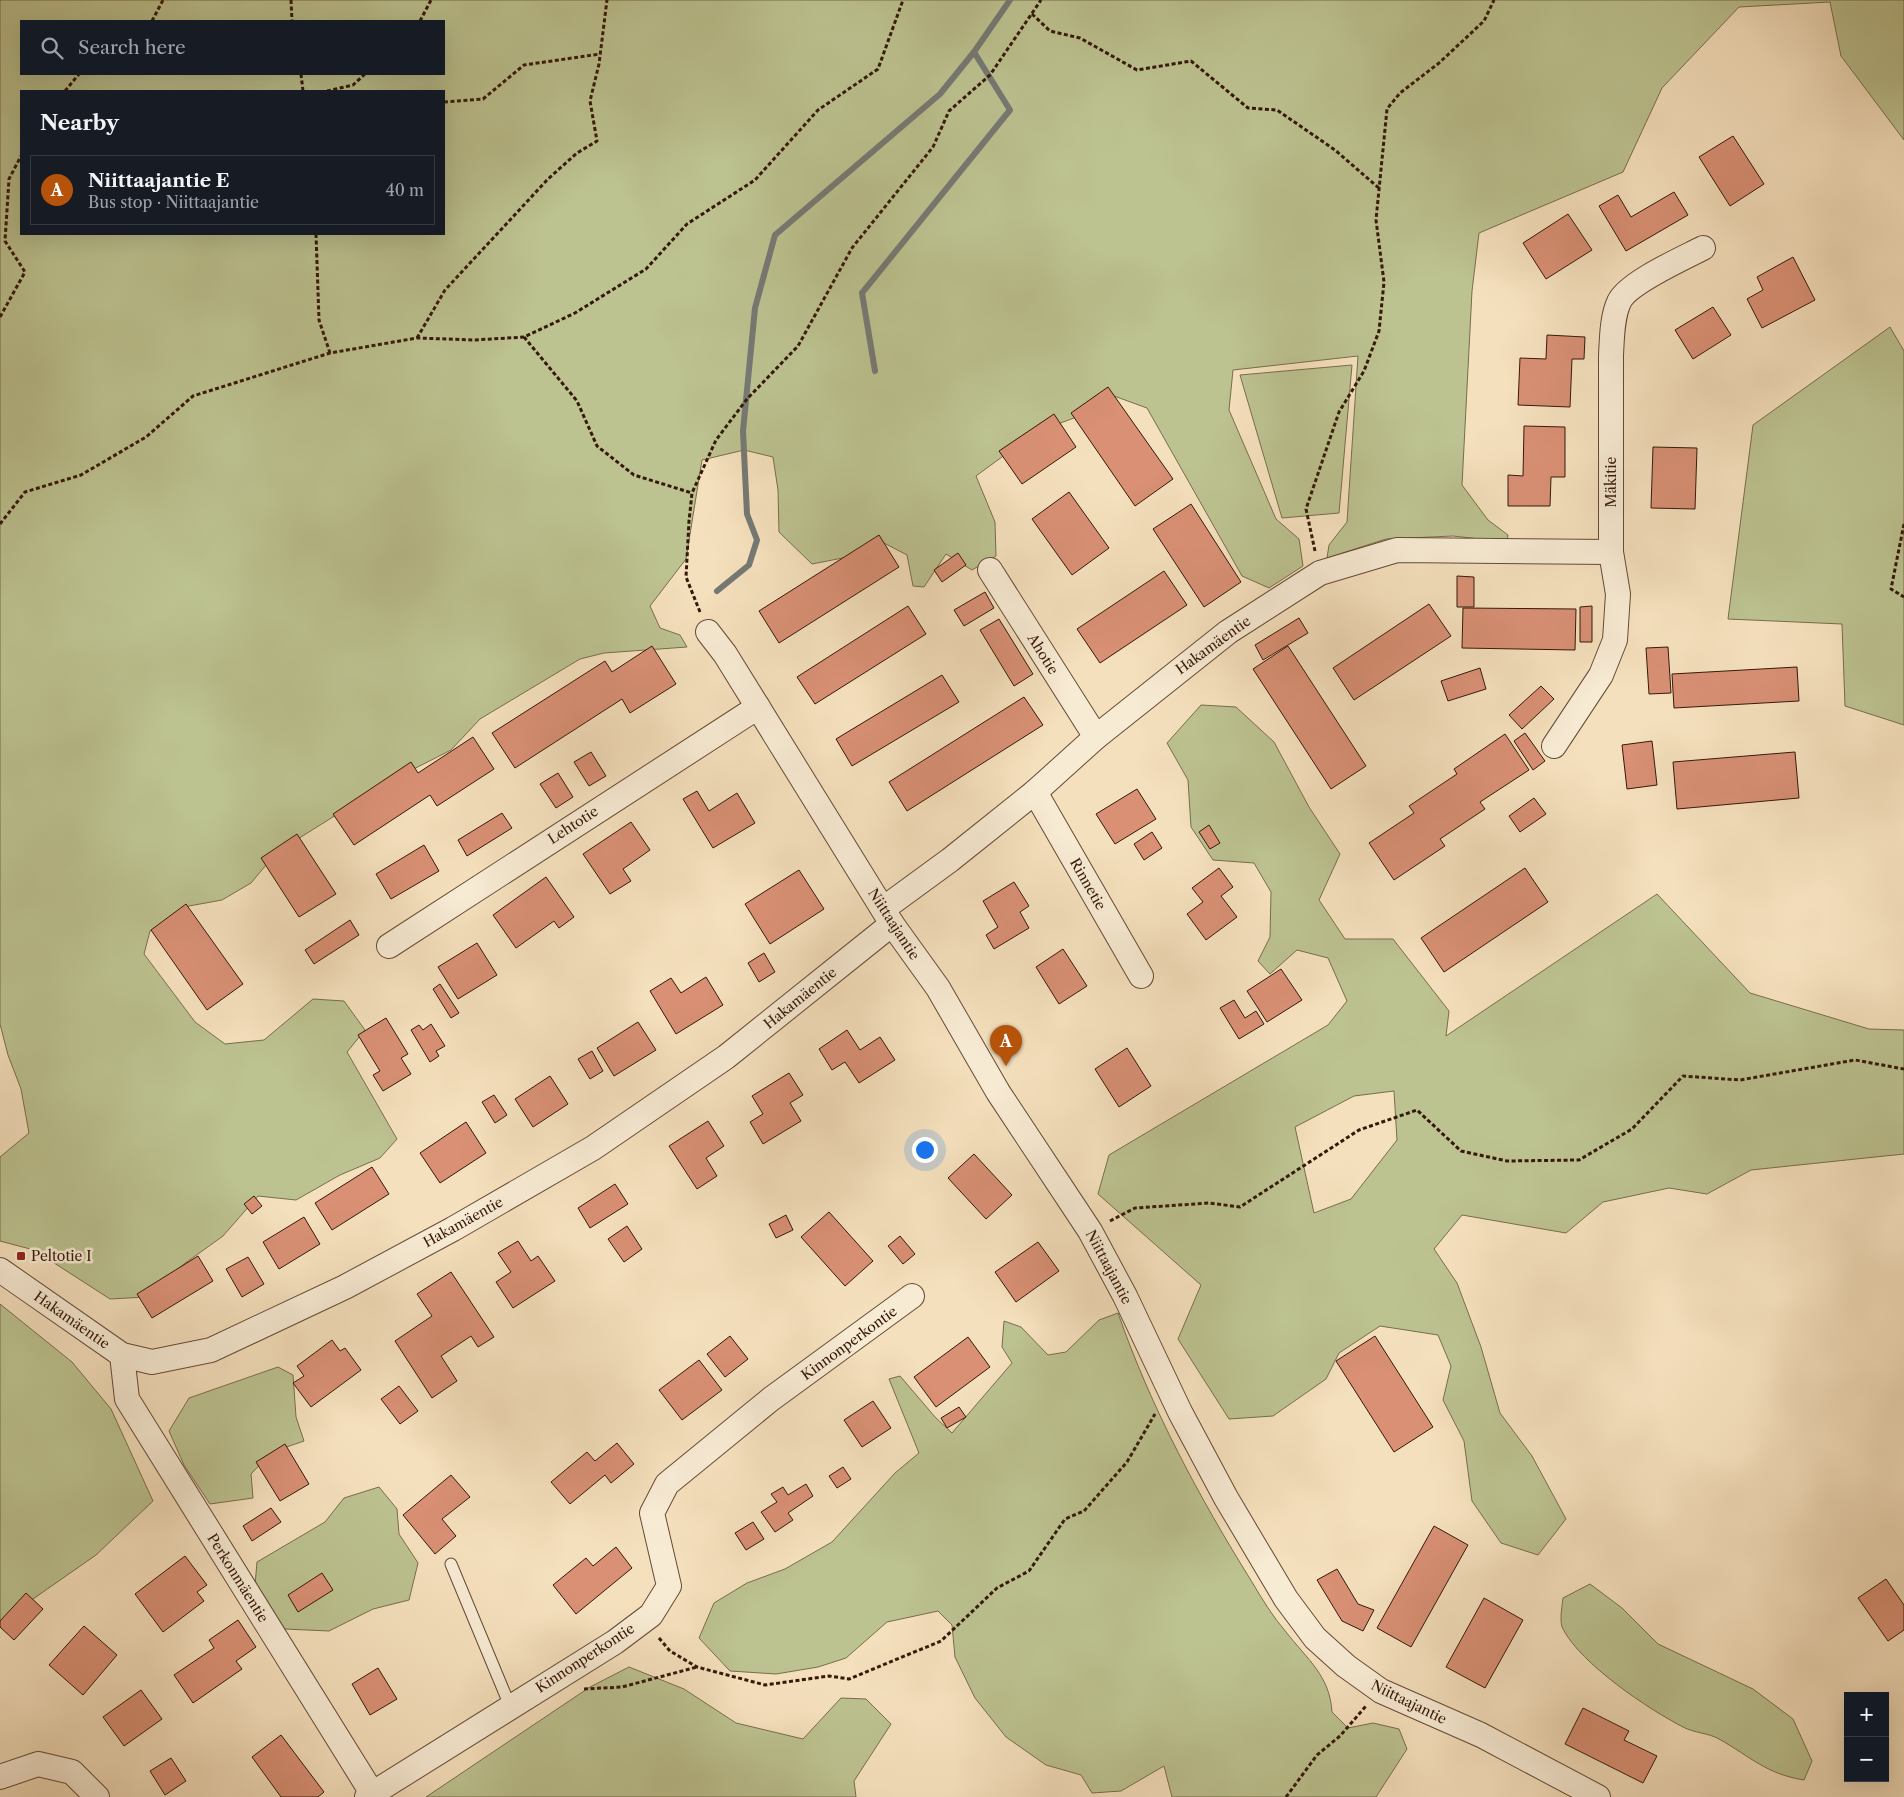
<!DOCTYPE html>
<html lang="en">
<head>
<meta charset="utf-8">
<style>
	body { margin:0; font-family:"Libre Caslon Text",serif; background:#242831; color:#f1f3f6 }
	.controls { position:absolute; right:15px; bottom:15px; display:grid; overflow:hidden; border-radius:0px; box-shadow:0 5px 20px #0002 }
	.controls button { width:45px; height:45px; display:grid; place-items:center; padding:0; border:0; border-bottom:1px solid #363941; background:#171b24; color:#f1f3f6; font:25px sans-serif }
	.you { position:absolute; left:924px; top:1149px; width:18px; height:18px; margin:-12px; border:4px solid #fff; border-radius:50%; background:#1a73e8; box-shadow:0 0 0 8px #1a73e833 }
	.badge { display:grid; place-items:center; width:32px; height:32px; border-radius:50%; background:#b45309; color:#fff; font-size:16px; font-weight:700 }
	.pin { position:absolute; translate:-50% -41px; filter:drop-shadow(0 1px 2px #0008) }
	.pin::after { content:''; position:absolute; top:26px; width:18px; height:15px; background:inherit; clip-path:polygon(0 0,100% 0,50% 100%) }
	.list { margin:0; padding:0; list-style:none }
	h2 { display:flex; justify-content:space-between; align-items:center; height:65px; margin:0; padding:0 20px; font-size:21px }
	h2 small { font-size:16px; font-weight:400; color:#9ea1a6 }
	.list li { display:grid; grid-template-columns:32px 1fr auto; gap:15px; align-items:center; box-sizing:border-box; height:70px; margin:0 10px 10px; padding:0 10px; border:1px solid #363941; border-radius:0px }
	.list b { display:block; font-size:19px; white-space:nowrap }
	.list p { margin:0; font-size:16px; white-space:nowrap; color:#9ea1a6 }
	.list em { font-size:16px; font-style:normal; color:#9ea1a6 }
	.icon { flex:none; width:28px; height:28px; fill:none; stroke:currentColor; stroke-width:2; stroke-linecap:round; stroke-linejoin:round }
	.map { position:relative; flex:none; width:1904px; height:1797px; overflow:hidden }
	.search { position:absolute; background:#171b24; box-shadow:0 5px 20px #0002; left:20px; top:20px; width:425px; height:55px; display:flex; align-items:center; gap:12px; box-sizing:border-box; padding:0 18px; border-radius:0px; color:#9ea1a6; font-size:19px }
	.panel { position:absolute; background:#171b24; box-shadow:0 5px 20px #0002; left:20px; top:90px; width:425px; height:145px; border-radius:0px }
	.map>svg:first-child { display:block }
	.green { fill:#bcc290; stroke:#786d4c; fill-rule:evenodd }
	.lines { fill:none; stroke-linecap:round; stroke-linejoin:round }
	.stream { stroke:#767974; stroke-width:6 }
	.building { fill:#d99075; stroke:#351809 }
	.lane-casing { stroke:#654a36; stroke-width:13 }
	.street-casing { stroke:#654a36; stroke-width:26 }
	.path { stroke:#351809; stroke-width:3; stroke-dasharray:4 2.5; stroke-linecap:butt }
	.lane { stroke:#f8ebd4; stroke-width:11 }
	.street { stroke:#f8ebd4; stroke-width:24 }
	.poi-dot { fill:#8f2418; stroke:#f8ebd4; stroke-width:2 }
	.labels { text-anchor:middle; stroke-width:5; stroke-linejoin:round; paint-order:stroke }
	.street-label { font-size:14px; fill:#351809; stroke:#f8ebd4 }
	.poi-label { font-size:14px; fill:#351809; stroke:#f8ebd4; text-anchor:start }
</style>
</head>
<body>
<div class="map">
<svg width="1904" height="1797" viewBox="0 0 1904 1797">
	<rect width="100%" height="100%" fill="#f5e0bd"/>
	<filter id="stains"><feTurbulence type="fractalNoise" baseFrequency=".004" numOctaves="4"/><feColorMatrix values="0 0 0 0 .2 0 0 0 0 .09 0 0 0 0 .02 0 0 0 .5 -.17"/></filter>
	<radialGradient id="worn" r=".72"><stop offset=".6" stop-color="#630" stop-opacity="0"/><stop offset="1" stop-color="#630" stop-opacity=".3"/></radialGradient>
	<!-- green -->
	<g class="green">
		<path d="M 0,0 L 1904,0 L 1904,140 L 1841,56 L 1830,2 L 1739,7 L 1662,88 L 1623,172 L 1479,233 L 1472,291 L 1462,485 L 1488,520 L 1508,535 L 1507,542 L 1453,536 L 1386,539 L 1327,558 L 1329,545 L 1347,522 L 1358,356 L 1233,370 L 1229,410 L 1276,519 L 1299,539 L 1303,566 L 1269,588 L 1242,576 L 1147,408 L 1103,392 L 1074,418 L 1036,432 L 976,476 L 995,522 L 996,556 L 972,570 L 946,554 L 924,587 L 913,586 L 907,555 L 884,543 L 853,556 L 812,564 L 779,532 L 778,490 L 773,457 L 744,450 L 702,460 L 686,559 L 650,606 L 660,628 L 680,635 L 687,647 L 604,653 L 580,659 L 480,719 L 451,750 L 392,780 L 277,852 L 251,883 L 222,900 L 189,906 L 150,931 L 144,954 L 195,1022 L 225,1044 L 264,1040 L 313,999 L 344,1001 L 365,1030 L 347,1052 L 397,1139 L 380,1158 L 340,1175 L 296,1200 L 258,1196 L 223,1236 L 184,1264 L 146,1297 L 110,1299 L 34,1250 L 0,1241 L 0,1157 L 29,1133 L 21,1089 L 8,1055 L 0,1024 ZM 21,21 L 444,21 L 444,74 L 21,74 ZM 21,91 L 444,91 L 444,234 L 21,234 Z"/>
		<polygon points="1890,327 1904,351 1904,725 1845,706 1842,624 1728,619 1753,425"/>
		<polygon points="1352,365 1339,513 1282,518 1240,375"/>
		<path d="M 1201,705 L 1236,707 L 1274,742 L 1309,807 L 1340,854 L 1319,900 L 1345,939 L 1393,939 L 1449,1011 L 1446,1036 L 1657,894 L 1750,993 L 1869,1029 L 1904,1030 L 1904,1154 L 1751,1170 L 1707,1194 L 1669,1188 L 1603,1202 L 1566,1233 L 1462,1215 L 1434,1249 L 1457,1283 L 1481,1347 L 1500,1413 L 1532,1456 L 1566,1519 L 1538,1555 L 1501,1543 L 1472,1501 L 1464,1441 L 1443,1400 L 1451,1366 L 1438,1335 L 1380,1326 L 1339,1353 L 1326,1379 L 1273,1416 L 1229,1419 L 1178,1339 L 1201,1285 L 1098,1194 L 1109,1155 L 1328,1025 L 1347,1001 L 1328,958 L 1297,950 L 1270,974 L 1258,961 L 1270,937 L 1271,892 L 1254,863 L 1213,860 L 1191,827 L 1188,780 L 1167,743 ZM 1394,1091 L 1397,1140 L 1351,1199 L 1314,1213 L 1295,1127 L 1354,1096 Z"/>
		<polygon points="0,1304 72,1362 111,1409 153,1501 96,1555 0,1622"/>
		<path d="M 1118,1313 C 1151,1408 1199,1497 1252,1582 C 1262,1599 1273,1617 1286,1632 C 1307,1659 1330,1676 1332,1712 L 1348,1728 L 1373,1723 L 1399,1729 L 1407,1749 L 1376,1797 L 1172,1797 L 1164,1766 L 1121,1791 L 1092,1793 L 1081,1775 L 1046,1765 L 1006,1737 L 975,1698 L 955,1657 L 952,1625 L 938,1611 L 887,1622 L 846,1658 L 818,1667 L 776,1674 L 730,1671 L 699,1638 L 714,1603 L 747,1583 L 785,1569 L 832,1542 L 895,1473 L 919,1453 L 889,1379 L 900,1376 L 935,1417 L 952,1433 L 1012,1363 L 1002,1347 L 1004,1321 L 1021,1327 L 1048,1355 L 1066,1352 L 1099,1320 Z"/>
		<polygon points="278,1367 293,1375 296,1417 304,1441 272,1452 251,1474 253,1498 210,1504 184,1465 169,1431 189,1398"/>
		<polygon points="379,1487 397,1509 399,1534 418,1563 409,1600 373,1609 329,1631 285,1629 255,1585 257,1562 325,1522 344,1498"/>
		<path d="M 1590,1584 L 1622,1608 L 1658,1644 L 1753,1689 L 1793,1719 L 1812,1761 L 1804,1780 C 1766,1774 1751,1757 1719,1739 C 1709,1733 1694,1733 1683,1727 C 1648,1709 1581,1664 1563,1629 C 1559,1622 1562,1607 1563,1598 Z"/>
		<polygon points="629,1667 684,1689 736,1723 803,1739 841,1698 866,1699 891,1724 854,1781 856,1797 426,1797 590,1687"/>
	</g>
	<g class="lines">
		<!-- stream -->
		<g class="stream">
			<polyline points="875,371 862,293 1010,110 974,52"/>
			<polyline points="717,591 749,565 757,540 747,514 743,431 755,308 775,235 940,94 974,52 1010,0"/>
		</g>
	</g>
	<!-- building -->
	<g class="building">
		<polygon points="1733,136 1764,184 1730,206 1699,157"/>
		<polygon points="1674,192 1688,215 1626,251 1599,206 1618,195 1631,217"/>
		<polygon points="1568,214 1592,250 1546,279 1523,243"/>
		<polygon points="1793,257 1815,300 1762,328 1747,299 1763,290 1757,277"/>
		<polygon points="1713,307 1731,335 1693,359 1675,330"/>
		<polygon points="1547,335 1585,337 1584,359 1572,359 1570,407 1518,405 1520,358 1546,359"/>
		<polygon points="1108,387 1173,479 1135,506 1071,413"/>
		<polygon points="1054,414 1076,447 1022,484 999,451"/>
		<polygon points="1524,426 1565,427 1565,477 1551,477 1550,506 1508,506 1508,475 1523,476"/>
		<polygon points="1653,447 1697,448 1695,509 1651,508"/>
		<polygon points="1069,492 1109,548 1072,575 1032,519"/>
		<polygon points="1191,504 1241,582 1204,607 1153,529"/>
		<polygon points="879,535 899,567 779,643 759,611"/>
		<polygon points="958,553 966,565 942,582 934,570"/>
		<polygon points="1164,571 1187,605 1100,663 1077,629"/>
		<polygon points="1457,576 1474,577 1474,607 1457,607"/>
		<polygon points="985,592 994,608 964,626 954,610"/>
		<polygon points="1429,604 1451,636 1354,700 1333,668"/>
		<polygon points="908,606 926,634 815,704 797,677"/>
		<polygon points="1592,606 1592,642 1580,642 1580,607"/>
		<polygon points="1463,608 1576,609 1575,650 1462,648"/>
		<polygon points="1299,618 1308,633 1263,660 1255,645"/>
		<polygon points="999,619 1033,674 1014,686 980,630"/>
		<polygon points="652,646 676,684 630,713 622,699 515,768 492,733 605,661 612,672"/>
		<polygon points="1288,646 1366,766 1331,789 1253,669"/>
		<polygon points="1668,647 1671,693 1649,694 1646,648"/>
		<polygon points="1797,667 1799,701 1674,708 1672,674"/>
		<polygon points="1480,668 1486,689 1448,701 1441,681"/>
		<polygon points="942,675 959,702 852,766 836,739"/>
		<polygon points="1541,686 1554,699 1522,729 1509,715"/>
		<polygon points="1024,697 1043,725 907,811 889,782"/>
		<polygon points="1525,733 1545,761 1533,770 1514,741"/>
		<polygon points="1505,734 1529,770 1480,802 1485,809 1440,839 1445,846 1394,880 1369,843 1414,813 1409,806 1457,774 1454,769"/>
		<polygon points="473,737 494,769 437,806 430,795 354,845 333,814 411,762 418,773"/>
		<polygon points="1652,741 1657,785 1627,789 1622,745"/>
		<polygon points="591,752 606,776 589,786 574,762"/>
		<polygon points="1795,752 1799,798 1677,809 1673,762"/>
		<polygon points="558,773 573,797 556,808 540,784"/>
		<polygon points="1137,789 1156,819 1115,844 1096,814"/>
		<polygon points="697,791 709,811 737,793 755,823 713,848 683,799"/>
		<polygon points="1534,798 1546,814 1520,832 1509,816"/>
		<polygon points="502,813 512,828 467,856 458,840"/>
		<polygon points="631,822 650,850 623,869 631,881 610,894 583,854"/>
		<polygon points="1209,825 1220,843 1210,849 1199,832"/>
		<polygon points="1152,832 1162,848 1144,860 1134,844"/>
		<polygon points="297,834 336,894 299,917 261,858"/>
		<polygon points="424,845 439,871 391,899 376,874"/>
		<polygon points="1219,868 1233,887 1221,896 1237,917 1206,940 1187,914 1203,902 1192,888"/>
		<polygon points="1525,868 1548,902 1444,972 1421,938"/>
		<polygon points="799,870 824,909 770,944 745,904"/>
		<polygon points="546,877 574,917 559,928 554,921 516,948 493,915"/>
		<polygon points="1014,882 1029,906 1020,912 1029,928 994,949 986,935 998,927 983,901"/>
		<polygon points="186,904 243,984 207,1010 151,930"/>
		<polygon points="350,920 359,935 314,964 305,950"/>
		<polygon points="477,943 497,975 458,999 438,967"/>
		<polygon points="1063,949 1087,986 1059,1004 1036,967"/>
		<polygon points="764,953 775,972 759,982 748,963"/>
		<polygon points="1281,969 1302,1000 1267,1022 1247,991"/>
		<polygon points="706,977 723,1005 676,1034 650,991 671,978 681,993"/>
		<polygon points="440,984 459,1013 451,1018 433,989"/>
		<polygon points="1234,1000 1245,1018 1256,1011 1264,1024 1239,1039 1220,1008"/>
		<polygon points="386,1018 408,1054 401,1058 411,1074 383,1091 373,1075 380,1071 358,1035"/>
		<polygon points="638,1022 656,1050 614,1076 597,1048"/>
		<polygon points="431,1024 445,1046 436,1051 439,1056 430,1062 411,1030 419,1025 423,1030"/>
		<polygon points="847,1030 860,1050 880,1037 895,1060 859,1083 845,1062 832,1070 819,1049"/>
		<polygon points="1127,1048 1151,1086 1119,1107 1095,1069"/>
		<polygon points="592,1051 603,1071 590,1079 578,1059"/>
		<polygon points="789,1073 803,1095 790,1103 801,1121 763,1144 750,1122 763,1114 752,1096"/>
		<polygon points="550,1076 568,1104 533,1127 515,1099"/>
		<polygon points="494,1095 507,1115 495,1123 482,1102"/>
		<polygon points="708,1121 724,1146 706,1158 717,1176 697,1189 669,1146"/>
		<polygon points="466,1122 486,1153 440,1183 420,1153"/>
		<polygon points="974,1154 1012,1195 986,1219 948,1178"/>
		<polygon points="372,1167 389,1194 332,1230 315,1203"/>
		<polygon points="615,1184 628,1204 590,1228 578,1208"/>
		<polygon points="254,1196 262,1206 252,1214 244,1204"/>
		<polygon points="829,1212 873,1261 845,1286 801,1237"/>
		<polygon points="786,1215 793,1230 776,1238 769,1224"/>
		<polygon points="304,1217 320,1244 279,1269 263,1242"/>
		<polygon points="627,1226 642,1249 624,1262 608,1239"/>
		<polygon points="900,1236 915,1254 903,1264 888,1246"/>
		<polygon points="518,1241 531,1261 538,1256 555,1281 513,1308 496,1282 511,1272 498,1253"/>
		<polygon points="1038,1242 1059,1271 1016,1302 995,1272"/>
		<polygon points="198,1256 213,1281 152,1318 137,1294"/>
		<polygon points="248,1257 264,1284 242,1297 226,1269"/>
		<polygon points="451,1272 494,1337 478,1347 471,1336 441,1356 457,1381 432,1398 395,1341 432,1316 417,1294"/>
		<polygon points="730,1336 748,1359 725,1377 707,1354"/>
		<polygon points="1375,1336 1433,1427 1394,1452 1336,1361"/>
		<polygon points="968,1337 990,1367 936,1407 914,1377"/>
		<polygon points="332,1340 340,1351 345,1348 361,1370 311,1407 293,1383 304,1376 297,1366"/>
		<polygon points="699,1360 722,1390 682,1420 659,1390"/>
		<polygon points="399,1386 418,1411 400,1424 381,1399"/>
		<polygon points="873,1401 891,1428 862,1447 844,1420"/>
		<polygon points="959,1407 966,1417 947,1428 941,1418"/>
		<polygon points="617,1443 634,1464 611,1483 605,1475 570,1504 551,1482 587,1452 595,1461"/>
		<polygon points="285,1444 309,1484 280,1501 256,1462"/>
		<polygon points="843,1467 851,1479 837,1488 829,1476"/>
		<polygon points="451,1475 470,1497 442,1519 456,1536 435,1554 403,1515"/>
		<polygon points="806,1484 813,1496 788,1513 793,1520 775,1532 761,1512 777,1502 771,1494 783,1487 788,1495"/>
		<polygon points="271,1508 281,1522 252,1541 243,1526"/>
		<polygon points="753,1522 764,1539 746,1550 735,1533"/>
		<polygon points="1434,1526 1468,1545 1411,1647 1377,1628"/>
		<polygon points="616,1547 632,1568 576,1614 553,1585 586,1558 593,1566"/>
		<polygon points="185,1556 207,1585 197,1592 204,1601 163,1632 135,1594"/>
		<polygon points="1337,1569 1358,1604 1374,1610 1363,1631 1342,1621 1317,1580"/>
		<polygon points="322,1573 333,1590 298,1612 288,1595"/>
		<polygon points="1886,1579 1904,1605 1904,1630 1888,1641 1858,1598"/>
		<polygon points="26,1593 43,1609 14,1640 0,1627 0,1621"/>
		<polygon points="1484,1598 1523,1620 1485,1688 1446,1667"/>
		<polygon points="238,1620 256,1647 236,1661 242,1669 193,1703 174,1675 214,1648 209,1640"/>
		<polygon points="84,1626 117,1655 83,1695 49,1665"/>
		<polygon points="378,1668 397,1699 370,1715 352,1684"/>
		<polygon points="141,1690 162,1719 124,1746 103,1717"/>
		<polygon points="1583,1708 1629,1731 1624,1740 1657,1756 1643,1783 1565,1744"/>
		<polygon points="281,1735 324,1792 318,1797 281,1797 252,1757"/>
		<polygon points="171,1758 186,1781 165,1795 150,1771"/>
	</g>
	<g class="lines">
		<!-- lane casing -->
		<g class="lane-casing">
			<polyline id="lane" points="451,1564 510,1706"/>
		</g>
		<!-- street casing -->
		<g class="street-casing">
			<g id="street">
				<polyline points="990,570 1096,737"/>
				<polyline points="708,632 725,654 892,924 938,988 998,1092 1090,1231 1125,1296 1180,1412 1226,1498 1286,1599 1315,1638 1346,1666 1381,1691 1481,1735 1598,1797"/>
				<path d="M 1554,746 L 1601,675 L 1615,640 L 1618,594 L 1611,552 L 1611,355 C 1612,338 1612,317 1619,302 C 1627,283 1684,258 1703,248"/>
				<polyline points="1035,792 1141,976"/>
				<polyline points="883,909 950,860 1035,792 1096,737 1228,632 1320,573 1397,550 1611,552"/>
				<polyline points="389,946 758,707"/>
				<polyline points="0,1270 122,1355 152,1362 211,1350 345,1287 453,1229 593,1148 726,1057 892,924"/>
				<polyline points="122,1355 127,1399 372,1793"/>
				<polyline points="0,1777 38,1764 72,1772 97,1797"/>
				<polyline points="367,1797 615,1642 651,1615 669,1586 652,1513 667,1484 771,1399 912,1296"/>
			</g>
		</g>
		<!-- path -->
		<g class="path">
			<polyline points="291,0 292,21"/>
			<polyline points="1032,14 1050,31 1080,38 1137,70 1191,61 1248,108 1277,110 1335,150 1380,189"/>
			<polyline points="152,21 163,0"/>
			<polyline points="420,21 431,0"/>
			<polyline points="301,74 303,91"/>
			<polyline points="65,91 79,74"/>
			<polyline points="327,91 353,85 365,74"/>
			<polyline points="444,102 483,99 524,65 600,54"/>
			<polyline points="316,234 319,320 330,353"/>
			<polyline points="0,317 25,272 5,241 9,179 21,156"/>
			<polyline points="524,337 577,401 597,446 634,475 692,493"/>
			<polyline points="417,338 445,290 548,179 577,153 597,141 590,101 599,64 607,0"/>
			<polyline points="0,524 25,492 81,475 146,437 193,396 330,353 417,338 475,340 524,337 575,313 646,269 687,224 755,180 818,110 878,69 903,0"/>
			<polyline points="1904,524 1891,589 1904,597"/>
			<polyline points="1315,551 1306,509 1339,412 1364,371 1379,331 1384,282 1376,220 1387,109 1400,93 1439,63 1484,21 1494,0"/>
			<polyline points="700,612 686,577 689,521 692,493 716,440 747,399 798,346 852,248 933,147 949,111 990,75 1041,0"/>
			<polyline points="1110,1221 1135,1208 1209,1203 1240,1207 1359,1130 1417,1110 1461,1151 1507,1161 1579,1160 1632,1129 1683,1076 1740,1080 1855,1060 1904,1069"/>
			<polyline points="659,1638 670,1651 697,1667 765,1685 829,1676 849,1679 941,1641 997,1588 1029,1571 1065,1519 1084,1511 1127,1462 1155,1414"/>
			<polyline points="584,1689 622,1687 697,1667"/>
			<polyline points="1286,1797 1317,1755 1340,1736 1366,1706"/>
		</g>
		<!-- lane -->
		<use href="#lane" class="lane"/>
		<!-- street -->
		<use href="#street" class="street"/>
	</g>
	<!-- markers -->
	<rect class="poi-dot" x="16" y="1251" width="10" height="10" rx="2.5"/>
	<g class="labels">
		<!-- street labels -->
		<g class="street-label">
			<text transform="translate(1611 482) rotate(-90)" y="5">Mäkitie</text>
			<text transform="translate(1213 645) rotate(-36)" y="5">Hakamäentie</text>
			<text transform="translate(1043 654) rotate(58)" y="5">Ahotie</text>
			<text transform="translate(573 825) rotate(-33)" y="5">Lehtotie</text>
			<text transform="translate(1088 884) rotate(60)" y="5">Rinnetie</text>
			<text transform="translate(894 924) rotate(57)" y="5">Niittaajantie</text>
			<text transform="translate(800 998) rotate(-39)" y="5">Hakamäentie</text>
			<text transform="translate(463 1222) rotate(-29)" y="5">Hakamäentie</text>
			<text transform="translate(1109 1267) rotate(62)" y="5">Niittaajantie</text>
			<text transform="translate(72 1320) rotate(35)" y="5">Hakamäentie</text>
			<text transform="translate(849 1343) rotate(-36)" y="5">Kinnonperkontie</text>
			<text transform="translate(238 1578) rotate(58)" y="5">Perkonmäentie</text>
			<text transform="translate(585 1658) rotate(-33)" y="5">Kinnonperkontie</text>
			<text transform="translate(1409 1702) rotate(26)" y="5">Niittaajantie</text>
		</g>
		<!-- poi labels -->
		<g class="poi-label">
			<text x="31" y="1261">Peltotie I</text>
		</g>
	</g>
	<rect width="100%" height="100%" filter="url(#stains)"/>
	<rect width="100%" height="100%" fill="url(#worn)"/>
</svg>
<div class="controls">
<button>+</button>
<button>−</button>
</div>
<div class="you"></div>
<div class="pin badge" style="left:1006px;top:1066px">A</div>
<div class="search"><svg class="icon" aria-label="search" viewBox="0 0 24 24"><circle cx="10" cy="10" r="6"/><path d="M15 15l6 6"/></svg>Search here</div>
<section class="panel">
<h2>Nearby<small></small></h2>
<ul class="list">
<li><span class="badge">A</span><div><b>Niittaajantie E</b><p>Bus stop · Niittaajantie</p></div><em>40 m</em></li>
</ul>
</section>
</div>
</body>
</html>
